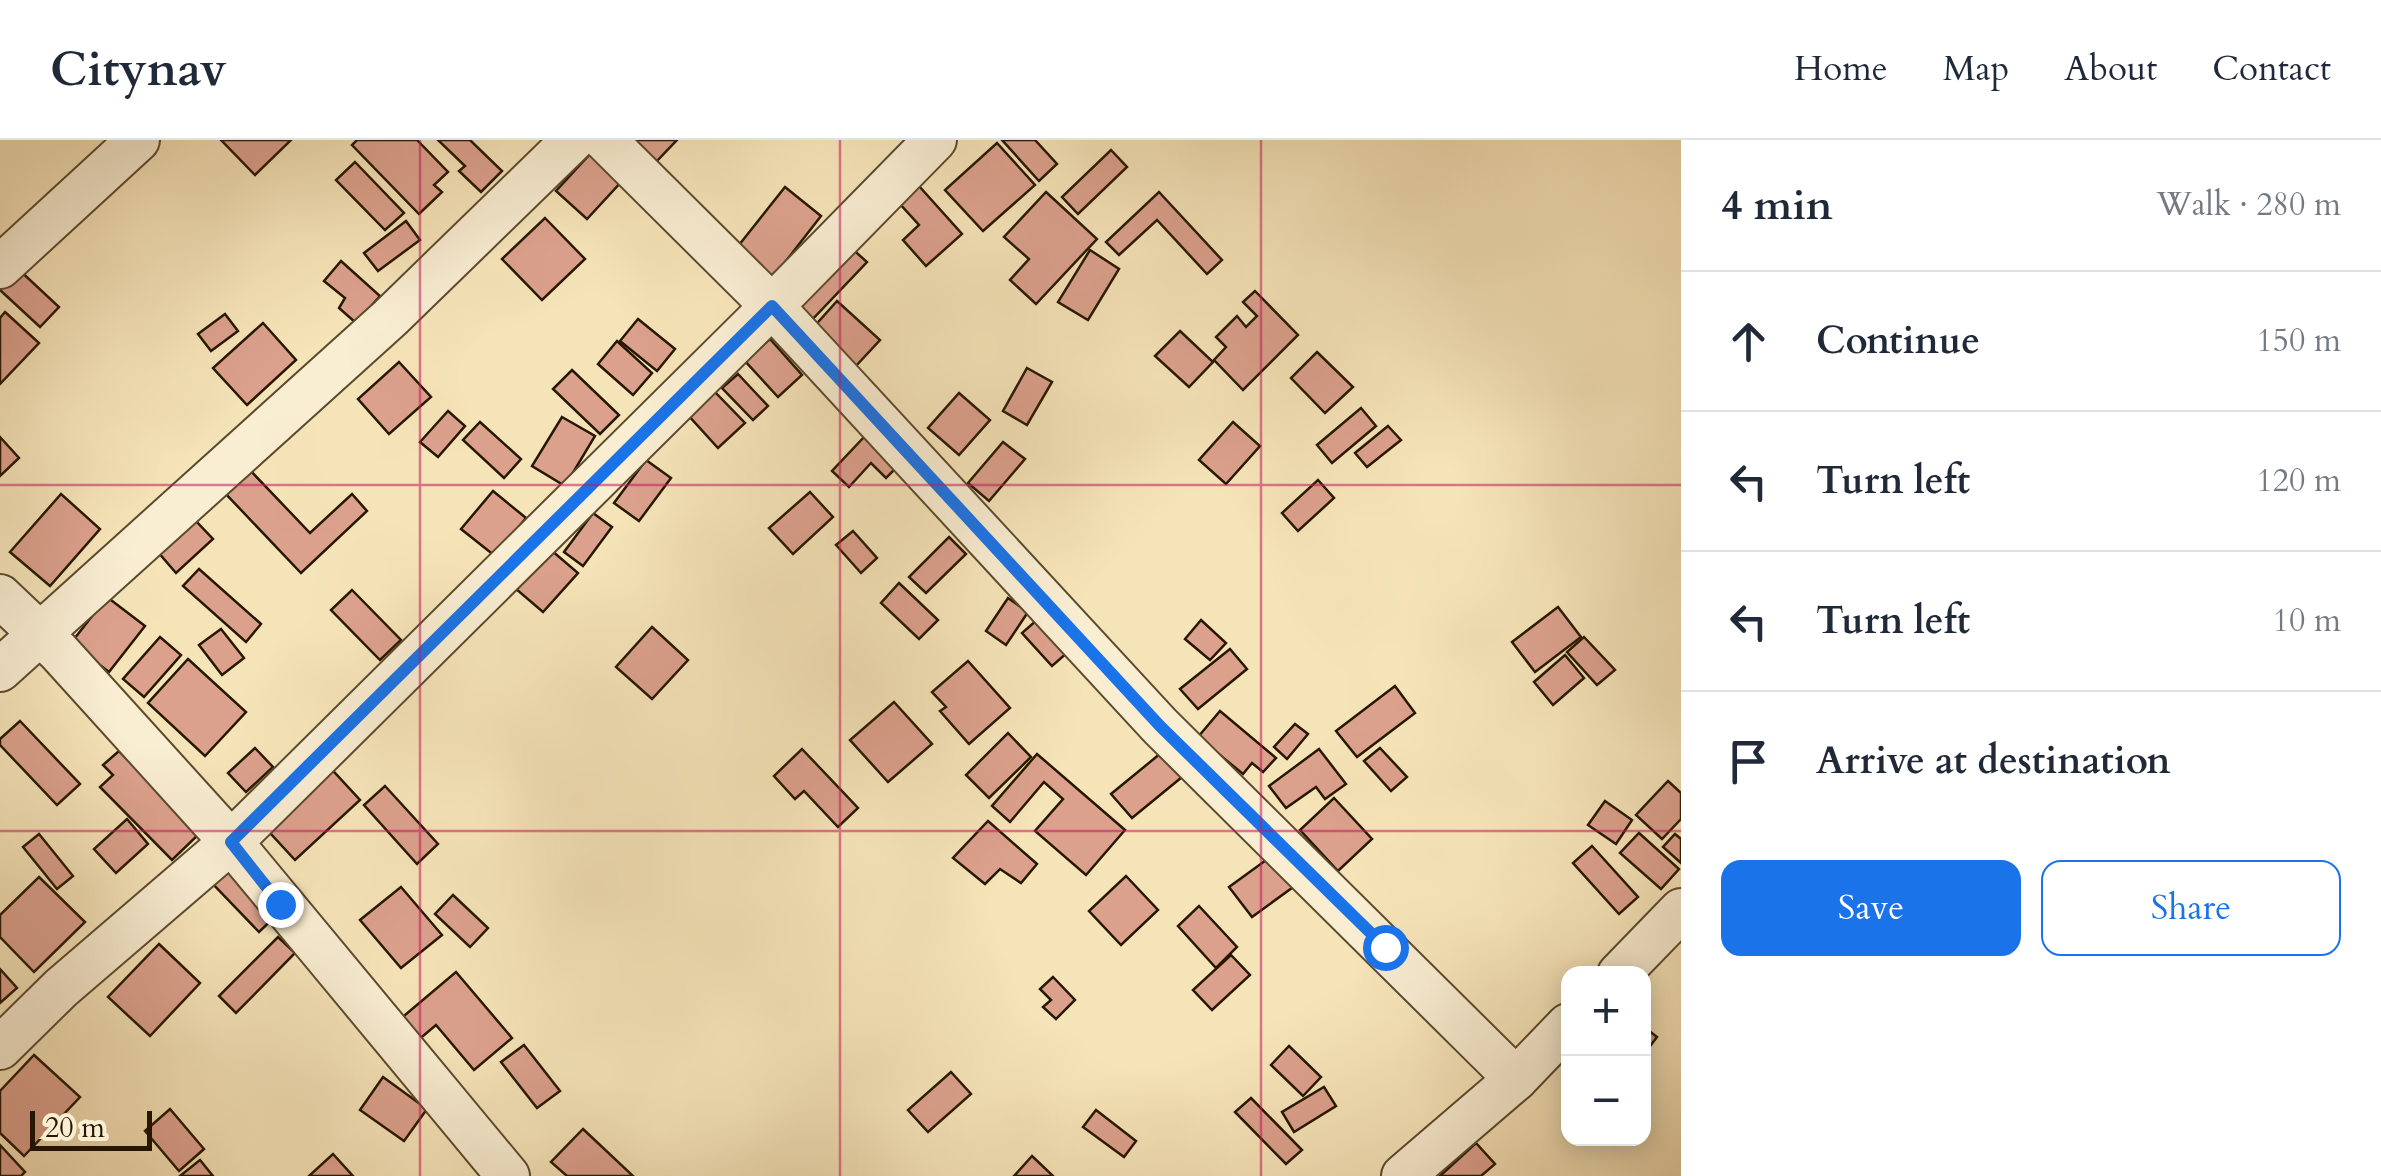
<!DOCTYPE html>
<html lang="en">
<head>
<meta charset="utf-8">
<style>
	body { margin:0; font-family:Cardo,serif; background:#f6f6f7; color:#1f2937 }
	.controls { position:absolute; right:30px; bottom:30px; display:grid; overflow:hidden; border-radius:20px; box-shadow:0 5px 25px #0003 }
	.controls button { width:90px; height:90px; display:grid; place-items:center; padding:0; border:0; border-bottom:2px solid #e0e1e3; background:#fff; color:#1f2937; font:50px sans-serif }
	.scale { position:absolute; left:30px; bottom:25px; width:122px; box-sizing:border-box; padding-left:10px; border:5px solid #271700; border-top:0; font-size:28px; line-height:35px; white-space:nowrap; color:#271700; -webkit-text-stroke:8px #f9edd2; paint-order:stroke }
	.stop { position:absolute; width:30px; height:30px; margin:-22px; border:8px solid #1a73e8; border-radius:50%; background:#fff }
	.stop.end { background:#1a73e8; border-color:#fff; box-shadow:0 2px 10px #0008 }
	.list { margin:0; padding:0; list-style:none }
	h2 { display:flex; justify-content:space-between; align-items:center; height:130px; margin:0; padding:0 40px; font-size:42px }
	h2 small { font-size:32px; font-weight:400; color:#747a83 }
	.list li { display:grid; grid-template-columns:65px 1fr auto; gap:30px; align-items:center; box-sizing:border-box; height:140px; padding:0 40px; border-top:2px solid #e0e1e3 }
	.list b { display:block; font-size:38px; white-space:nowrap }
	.list em { font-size:32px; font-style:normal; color:#747a83 }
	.actions { display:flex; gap:20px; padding:30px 40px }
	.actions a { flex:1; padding:22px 0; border:2px solid #1a73e8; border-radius:20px; text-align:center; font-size:35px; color:#1a73e8 }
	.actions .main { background:#1a73e8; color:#fff }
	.icon { flex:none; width:55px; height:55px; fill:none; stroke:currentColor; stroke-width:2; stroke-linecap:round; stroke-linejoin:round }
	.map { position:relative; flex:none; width:1681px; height:1036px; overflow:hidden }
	header { display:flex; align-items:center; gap:60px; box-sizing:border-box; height:140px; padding:0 50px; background:#fff; border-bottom:2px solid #e0e1e3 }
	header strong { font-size:48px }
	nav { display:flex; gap:55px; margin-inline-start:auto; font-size:35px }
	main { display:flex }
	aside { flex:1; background:#fff }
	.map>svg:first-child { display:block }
	.building { fill:#dca18d; stroke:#271700; stroke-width:2.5 }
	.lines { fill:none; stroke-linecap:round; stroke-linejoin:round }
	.minor-casing { stroke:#5b4a2e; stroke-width:46 }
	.minor { stroke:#f9edd2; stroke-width:42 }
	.route { stroke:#1a73e8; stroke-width:12 }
	.grid { fill:none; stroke:#c2185b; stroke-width:2.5; stroke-opacity:0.55 }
</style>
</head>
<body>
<header>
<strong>Citynav</strong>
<nav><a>Home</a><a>Map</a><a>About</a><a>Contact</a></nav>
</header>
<main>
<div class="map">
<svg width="1681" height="1036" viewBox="0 0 1681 1036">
	<rect width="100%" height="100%" fill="#f6e4b9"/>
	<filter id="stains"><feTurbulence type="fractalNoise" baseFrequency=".002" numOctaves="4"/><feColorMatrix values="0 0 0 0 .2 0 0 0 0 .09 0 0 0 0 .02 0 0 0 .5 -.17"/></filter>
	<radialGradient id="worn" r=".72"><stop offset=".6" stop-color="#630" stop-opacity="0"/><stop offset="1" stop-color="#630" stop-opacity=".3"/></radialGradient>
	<!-- building -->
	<g class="building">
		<polygon points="221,0 291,0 255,35"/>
		<polygon points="357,0 417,0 448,32 434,45 442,52 419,74 352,5"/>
		<polygon points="438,0 470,0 502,31 481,52 459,31 465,26"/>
		<polygon points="628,0 677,0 654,24"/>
		<polygon points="1002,0 1035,0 1057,24 1039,41"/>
		<polygon points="997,3 1035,45 983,91 945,50"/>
		<polygon points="1111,10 1127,27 1078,74 1062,57"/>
		<polygon points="591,13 622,41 587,79 556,51"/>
		<polygon points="355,22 404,73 385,90 336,40"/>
		<polygon points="910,36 962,94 926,126 903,100 919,85 890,53"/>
		<polygon points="785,47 821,76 772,139 735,110"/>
		<polygon points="1046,52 1097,99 1036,164 1010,140 1029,119 1004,97"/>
		<polygon points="1159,52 1222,120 1207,134 1157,80 1119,115 1106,102"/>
		<polygon points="545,78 585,119 542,160 502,119"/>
		<polygon points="406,81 420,100 378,131 364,113"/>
		<polygon points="849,106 867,122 808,184 790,167"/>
		<polygon points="1090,110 1119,129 1088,180 1058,162"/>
		<polygon points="341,121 380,156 356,183 339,168 345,158 324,141"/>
		<polygon points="16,127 59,167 40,187 0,150 0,144"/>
		<polygon points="1255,151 1298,195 1243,250 1214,220 1226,207 1216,197 1237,176 1246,187 1257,176 1243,162"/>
		<polygon points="837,161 880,200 854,228 812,189"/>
		<polygon points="5,172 39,203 0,244 0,178"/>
		<polygon points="225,174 238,191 211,211 198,194"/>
		<polygon points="638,179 675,209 657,231 620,201"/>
		<polygon points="263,183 296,220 247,265 213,228"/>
		<polygon points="1180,191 1213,222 1189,247 1155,216"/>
		<polygon points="770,199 802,235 778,257 745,221"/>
		<polygon points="617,201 652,233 633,255 598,224"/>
		<polygon points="1317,212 1353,247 1325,273 1291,238"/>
		<polygon points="399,222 431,257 389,294 358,259"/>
		<polygon points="1027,228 1052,242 1027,285 1003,271"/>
		<polygon points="572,230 619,275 600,294 553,249"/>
		<polygon points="738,234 768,266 753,280 722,248"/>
		<polygon points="714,251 745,283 718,308 688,275"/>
		<polygon points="959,253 990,280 959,315 928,288"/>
		<polygon points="1361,268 1376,286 1332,323 1317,305"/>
		<polygon points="448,271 465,286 438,317 420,302"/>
		<polygon points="562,277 595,296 565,346 532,326"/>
		<polygon points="480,282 521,319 504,338 463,300"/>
		<polygon points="1233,282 1260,306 1226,344 1199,320"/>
		<polygon points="1388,286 1401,300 1367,327 1355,313"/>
		<polygon points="866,295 898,326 886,338 871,323 849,347 832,331"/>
		<polygon points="0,297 19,318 0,336"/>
		<polygon points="1003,302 1025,319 989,361 968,343"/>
		<polygon points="646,320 671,338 639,381 614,363"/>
		<polygon points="247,327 310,393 352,354 367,371 301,433 223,351"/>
		<polygon points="1318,340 1334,358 1298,391 1282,373"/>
		<polygon points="493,351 526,378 495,416 461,389"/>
		<polygon points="810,352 833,377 793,414 769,388"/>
		<polygon points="61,354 100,389 50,446 10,412"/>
		<polygon points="593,373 612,387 583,426 564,412"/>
		<polygon points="194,379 213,399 176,433 158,412"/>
		<polygon points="853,391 877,418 861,433 836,405"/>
		<polygon points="949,397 966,414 926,453 909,437"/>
		<polygon points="551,410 578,433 543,472 516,449"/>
		<polygon points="199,429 261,484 246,502 183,446"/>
		<polygon points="899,443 938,480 919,499 881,463"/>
		<polygon points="352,450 401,500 380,520 331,470"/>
		<polygon points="107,457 145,486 109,532 71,503"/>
		<polygon points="1008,458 1028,472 1006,505 986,491"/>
		<polygon points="1558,467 1581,497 1535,532 1512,502"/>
		<polygon points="1038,479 1068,512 1052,526 1022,493"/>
		<polygon points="1201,480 1226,503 1210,520 1185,499"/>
		<polygon points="652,487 688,520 652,559 616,527"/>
		<polygon points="221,489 244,518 222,535 199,505"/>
		<polygon points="160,497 181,515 144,557 123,539"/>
		<polygon points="1584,497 1615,530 1597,545 1567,512"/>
		<polygon points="1230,509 1247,529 1198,569 1180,549"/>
		<polygon points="1565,515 1584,538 1553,565 1534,542"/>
		<polygon points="188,519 246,572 205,616 148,563"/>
		<polygon points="968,521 1010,568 969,604 940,571 946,567 932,552"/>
		<polygon points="1395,546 1415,573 1357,617 1336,591"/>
		<polygon points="894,562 932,604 888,642 850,600"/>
		<polygon points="1220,571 1276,618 1263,632 1252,623 1243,634 1198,597"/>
		<polygon points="20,581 80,644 57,665 0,605 0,599"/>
		<polygon points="1295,584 1308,594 1287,619 1274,607"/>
		<polygon points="1008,593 1031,617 989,658 966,635"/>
		<polygon points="255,608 273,627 246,652 228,633"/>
		<polygon points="1380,608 1407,637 1391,651 1364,621"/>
		<polygon points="802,609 858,668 838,687 804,651 795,659 774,636"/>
		<polygon points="1319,609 1346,644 1325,659 1316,647 1286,668 1269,646"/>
		<polygon points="119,611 200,693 172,720 100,647 113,635 103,625"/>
		<polygon points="1161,613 1182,637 1132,678 1111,654"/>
		<polygon points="1037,614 1125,690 1086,735 1035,691 1063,659 1044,642 1010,682 992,666"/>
		<polygon points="324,621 360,660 295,720 259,681"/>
		<polygon points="1668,641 1681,653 1681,679 1662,699 1636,675"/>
		<polygon points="385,646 438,704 417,724 364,665"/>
		<polygon points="1334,658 1372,699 1338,731 1300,690"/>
		<polygon points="1605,661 1632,680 1616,704 1588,685"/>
		<polygon points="127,679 148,704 116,733 94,709"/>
		<polygon points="988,681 1037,724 1021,743 1000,729 985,744 953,718"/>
		<polygon points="1639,693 1679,729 1661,749 1620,713"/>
		<polygon points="39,694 73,736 57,749 23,707"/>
		<polygon points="1675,694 1681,699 1681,723 1663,707"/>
		<polygon points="1592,706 1638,757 1619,774 1573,723"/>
		<polygon points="1273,715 1296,745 1252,777 1229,747"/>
		<polygon points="232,722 280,772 259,792 211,742"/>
		<polygon points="1126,736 1158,770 1121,805 1089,771"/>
		<polygon points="39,737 85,782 34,832 0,797 0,775"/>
		<polygon points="401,747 442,795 401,828 360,780"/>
		<polygon points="453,755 488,788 470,807 435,774"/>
		<polygon points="1199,766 1237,807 1216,828 1178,786"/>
		<polygon points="278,797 295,813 236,873 219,856"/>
		<polygon points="159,804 200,843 150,896 108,857"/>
		<polygon points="1231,815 1250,835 1212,870 1193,850"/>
		<polygon points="0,829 17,848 0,863"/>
		<polygon points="456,832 512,898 474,930 436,885 410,907 392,886"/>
		<polygon points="1053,837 1075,860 1056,879 1043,867 1051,860 1040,849"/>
		<polygon points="1644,887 1657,897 1644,914"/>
		<polygon points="524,905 560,951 537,968 501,922"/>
		<polygon points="1289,906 1321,937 1303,956 1271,925"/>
		<polygon points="34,915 80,957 24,1016 0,993 0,951"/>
		<polygon points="951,932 971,954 928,992 908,970"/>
		<polygon points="383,937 427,969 404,1001 360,970"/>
		<polygon points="1324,947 1336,966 1294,992 1282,972"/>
		<polygon points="1251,958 1302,1010 1286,1024 1235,972"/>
		<polygon points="170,969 204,1009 179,1031 145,991"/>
		<polygon points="1096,970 1136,1001 1124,1017 1083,987"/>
		<polygon points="583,989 633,1036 567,1036 551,1022"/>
		<polygon points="1476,1003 1495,1024 1481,1036 1440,1036"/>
		<polygon points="0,1005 25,1032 21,1036 0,1036"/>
		<polygon points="333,1014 353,1036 309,1036"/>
		<polygon points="1032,1016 1053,1036 1014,1036"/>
		<polygon points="200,1020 213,1036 180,1036"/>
	</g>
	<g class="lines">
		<!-- minor casing -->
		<g class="minor-casing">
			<g id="minor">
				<polyline points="605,0 772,166 1160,586 1516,939"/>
				<polyline points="0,127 138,0"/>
				<polyline points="0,456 58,511 231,702 508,1036"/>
				<polyline points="0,530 390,178 573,0"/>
				<polyline points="1619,834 1681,770"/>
				<polyline points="0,908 61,848 231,702 772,166 935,0"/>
				<polyline points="1403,1036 1516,939 1568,885"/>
			</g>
		</g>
		<!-- minor -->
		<use href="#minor" class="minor"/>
	</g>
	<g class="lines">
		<!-- route -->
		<polyline class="route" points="280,764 231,702 772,166 1160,586 1385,807"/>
	</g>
	<!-- grid -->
	<path class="grid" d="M 420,0 L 420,1036M 840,0 L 840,1036M 1261,0 L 1261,1036M 0,345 L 1681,345M 0,691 L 1681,691"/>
	<rect width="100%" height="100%" filter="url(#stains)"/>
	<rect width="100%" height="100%" fill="url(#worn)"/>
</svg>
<div class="controls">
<button>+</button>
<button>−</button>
</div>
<div class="scale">20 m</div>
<div class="stop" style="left:1385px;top:807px"></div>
<div class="stop end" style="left:280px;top:764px"></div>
</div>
<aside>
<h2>4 min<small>Walk · 280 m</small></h2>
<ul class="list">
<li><svg class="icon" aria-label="ahead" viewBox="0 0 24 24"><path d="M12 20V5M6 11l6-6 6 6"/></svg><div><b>Continue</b></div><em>150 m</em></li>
<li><svg class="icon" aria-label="left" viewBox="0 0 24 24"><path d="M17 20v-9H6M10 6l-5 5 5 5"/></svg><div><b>Turn left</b></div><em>120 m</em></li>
<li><svg class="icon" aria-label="left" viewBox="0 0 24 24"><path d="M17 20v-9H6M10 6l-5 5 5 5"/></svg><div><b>Turn left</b></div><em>10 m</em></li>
<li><svg class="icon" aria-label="arrive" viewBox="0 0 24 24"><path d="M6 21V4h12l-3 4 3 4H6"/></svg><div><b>Arrive at destination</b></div></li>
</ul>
<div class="actions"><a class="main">Save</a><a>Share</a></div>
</aside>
</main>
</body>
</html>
